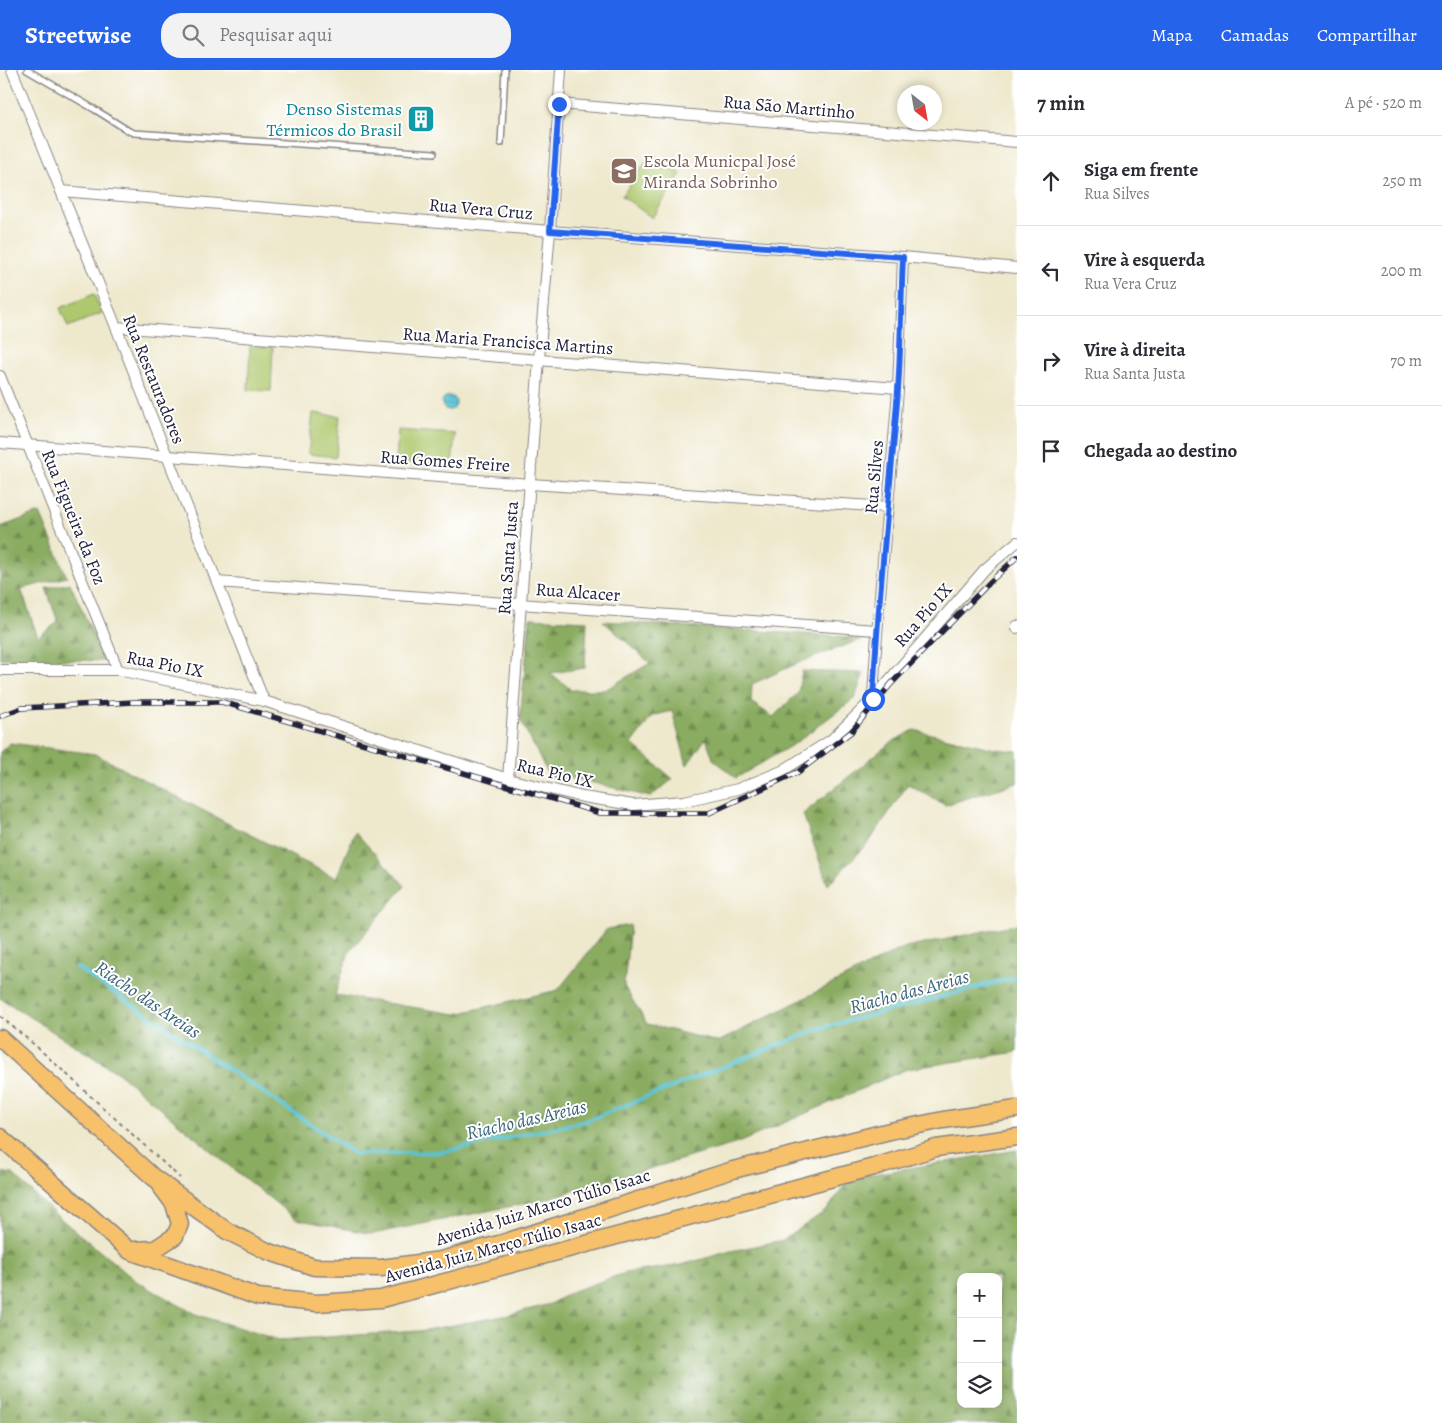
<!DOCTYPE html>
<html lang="pt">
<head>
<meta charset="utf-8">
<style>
	body { margin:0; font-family:Alegreya,serif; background:#f2f2f3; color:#2b2b33 }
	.controls { position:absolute; right:15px; bottom:15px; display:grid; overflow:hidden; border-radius:10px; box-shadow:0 2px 8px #0003 }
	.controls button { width:45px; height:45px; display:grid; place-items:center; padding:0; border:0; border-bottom:1px solid #e1e1e2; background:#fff; color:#2b2b33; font:25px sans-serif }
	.compass { position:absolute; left:897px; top:15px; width:45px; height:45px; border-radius:50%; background:#fff; box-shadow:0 2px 8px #0003; rotate:149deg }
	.stop { position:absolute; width:15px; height:15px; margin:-11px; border:4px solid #2563eb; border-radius:50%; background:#fff }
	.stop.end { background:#2563eb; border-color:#fff; box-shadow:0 1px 5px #0008 }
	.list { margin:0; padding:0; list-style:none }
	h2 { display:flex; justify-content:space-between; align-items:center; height:65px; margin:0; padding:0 20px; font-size:21px }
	h2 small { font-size:16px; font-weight:400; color:#7c7c81 }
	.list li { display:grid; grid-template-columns:32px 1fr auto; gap:15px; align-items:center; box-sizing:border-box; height:90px; padding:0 20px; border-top:1px solid #e1e1e2 }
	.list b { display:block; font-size:19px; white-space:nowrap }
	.list p { margin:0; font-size:16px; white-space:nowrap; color:#7c7c81 }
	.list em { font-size:16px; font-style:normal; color:#7c7c81 }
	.icon { flex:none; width:28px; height:28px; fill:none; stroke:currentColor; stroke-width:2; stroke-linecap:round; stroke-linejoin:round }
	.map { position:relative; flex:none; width:1017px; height:1353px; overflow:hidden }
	header { display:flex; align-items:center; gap:30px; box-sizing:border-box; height:70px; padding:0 25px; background:#2563eb; color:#fff }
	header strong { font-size:24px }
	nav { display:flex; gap:28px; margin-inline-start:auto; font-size:18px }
	.search { width:350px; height:45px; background:#f2f2f3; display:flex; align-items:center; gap:12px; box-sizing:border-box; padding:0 18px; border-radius:20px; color:#7c7c81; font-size:19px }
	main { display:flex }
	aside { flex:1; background:#fff }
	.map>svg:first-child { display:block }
	.forest { fill:url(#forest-firs); stroke:#56674e; fill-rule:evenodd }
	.garden { fill:#aec86d; stroke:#687554 }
	.water { fill:url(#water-rules); stroke:#3e7387 }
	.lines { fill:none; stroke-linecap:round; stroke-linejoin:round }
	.stream { stroke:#59c4d3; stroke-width:4 }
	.lane-casing { stroke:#888584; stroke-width:8 }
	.street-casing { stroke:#888584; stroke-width:12 }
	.primary-casing { stroke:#888584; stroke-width:19 }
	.path { stroke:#888584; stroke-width:2; stroke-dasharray:4 4; stroke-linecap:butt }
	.lane { stroke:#fff; stroke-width:5 }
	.street { stroke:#fff; stroke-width:10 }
	.primary { stroke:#f7c06b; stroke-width:16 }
	.rail-casing { stroke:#22223b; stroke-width:5.5 }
	.rail { stroke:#fff; stroke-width:4; stroke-dasharray:11; stroke-linecap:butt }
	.route { stroke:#2563eb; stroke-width:6 }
	.labels { text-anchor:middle; stroke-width:4; stroke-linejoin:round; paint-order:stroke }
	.street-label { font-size:18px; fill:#22223b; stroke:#fff }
	.culture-label { font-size:18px; fill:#0d838f; stroke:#fff; text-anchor:end }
	.education-label { font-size:18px; fill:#785e54; stroke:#fff; text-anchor:start }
	.water-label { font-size:19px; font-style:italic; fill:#386378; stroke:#fff }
</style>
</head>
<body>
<header>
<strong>Streetwise</strong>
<div class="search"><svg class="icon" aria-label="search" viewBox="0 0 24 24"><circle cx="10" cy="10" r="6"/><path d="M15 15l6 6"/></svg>Pesquisar aqui</div>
<nav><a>Mapa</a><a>Camadas</a><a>Compartilhar</a></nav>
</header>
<main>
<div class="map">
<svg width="1017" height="1353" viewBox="0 0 1017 1353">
	<defs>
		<pattern id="forest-firs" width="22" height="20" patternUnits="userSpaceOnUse" patternTransform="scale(1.25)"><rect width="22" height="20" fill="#8aac60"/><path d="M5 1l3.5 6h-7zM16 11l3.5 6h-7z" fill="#708c50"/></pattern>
		<pattern id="water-rules" width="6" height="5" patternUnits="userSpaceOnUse" patternTransform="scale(1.25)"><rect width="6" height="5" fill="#59c4d3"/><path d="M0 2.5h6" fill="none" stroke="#4da8b6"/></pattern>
	</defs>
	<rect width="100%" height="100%" fill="#fff"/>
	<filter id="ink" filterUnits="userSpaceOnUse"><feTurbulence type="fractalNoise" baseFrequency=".02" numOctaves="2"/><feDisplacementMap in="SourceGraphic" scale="10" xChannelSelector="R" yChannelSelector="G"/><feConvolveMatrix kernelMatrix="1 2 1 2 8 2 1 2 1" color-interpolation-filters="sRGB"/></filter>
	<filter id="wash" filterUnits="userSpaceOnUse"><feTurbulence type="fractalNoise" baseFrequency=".0096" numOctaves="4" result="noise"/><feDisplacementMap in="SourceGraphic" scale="20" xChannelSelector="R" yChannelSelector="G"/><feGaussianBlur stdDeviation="1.12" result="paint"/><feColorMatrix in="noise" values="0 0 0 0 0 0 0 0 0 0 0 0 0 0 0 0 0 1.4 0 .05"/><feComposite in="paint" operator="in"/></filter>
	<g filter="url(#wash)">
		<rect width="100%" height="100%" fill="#eee8cc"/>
		<!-- forest -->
		<g class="forest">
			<polygon points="40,443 67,507 21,519 38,567 58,552 46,518 70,513 105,591 0,588 0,457"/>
			<polygon points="530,548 587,551 585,598 550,603 572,620 605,620 650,593 603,551 865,568 796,594 752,614 751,632 773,647 798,623 802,601 864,603 855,628 794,674 736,708 713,689 706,668 687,695 672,641 652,646 632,674 673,709 650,727 582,710 549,706 520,649"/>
			<polygon points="914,660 995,679 1017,681 1017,713 945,735 908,714 869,772 828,815 803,744 890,673"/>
			<polygon points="10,673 95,684 225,752 336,808 355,762 405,816 349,882 335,925 456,944 558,920 607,859 630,855 624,916 647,954 718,972 901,879 1017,854 1017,982 907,999 738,1073 542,1130 372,1164 296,1149 223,1091 121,1005 0,928 0,682"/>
			<path d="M 1017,1080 L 1017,1353 L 0,1353 L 0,1102 L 13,1104 L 56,1145 L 136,1211 L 195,1244 L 279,1270 L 419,1261 L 504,1246 L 550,1234 L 573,1221 L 625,1203 L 681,1195 L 731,1181 L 783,1170 L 827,1140 L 850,1108 ZM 961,1207 L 998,1207 L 998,1334 L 961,1334 Z"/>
		</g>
		<!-- garden -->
		<g class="garden">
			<polygon points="652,83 681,104 652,148 622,126"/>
			<polygon points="94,224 102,243 68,257 60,238"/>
			<polygon points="250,276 273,277 271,321 248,320"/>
			<polygon points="313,343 340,346 336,387 308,384"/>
			<polygon points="398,360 455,364 452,396 396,392"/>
		</g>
		<!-- water -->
		<circle class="water" cx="449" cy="333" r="7"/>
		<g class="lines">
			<!-- stream -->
			<polyline class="stream" points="76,897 355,1084 442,1082 586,1051 821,958 1017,907"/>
		</g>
	</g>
	<g filter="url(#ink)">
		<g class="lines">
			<!-- lane casing -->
			<g class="lane-casing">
				<g id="lane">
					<polyline points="27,0 94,39 129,61 134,63 434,83"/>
					<polyline points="501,73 505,0"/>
				</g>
			</g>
			<!-- street casing -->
			<g class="street-casing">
				<g id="street">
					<polyline points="12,0 116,257 264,631"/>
					<polyline points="559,34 1017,72"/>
					<polyline points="61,121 550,161 903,187 1017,198"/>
					<polyline points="116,257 898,318"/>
					<polyline points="0,306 118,600"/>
					<polyline points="0,373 530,414 888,437"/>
					<polyline points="217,512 876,560"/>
					<polyline points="1017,556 1017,558"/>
					<polyline points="0,600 118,600 264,631 508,709 583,727 633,735 684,731 738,719 782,701 831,670 873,629 985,499 1017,472"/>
					<path d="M 873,629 C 878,525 890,423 898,320 C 900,276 901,231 903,187"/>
					<polyline points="508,709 539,289 550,161 561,0"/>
				</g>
			</g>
			<!-- primary casing -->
			<g class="primary-casing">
				<g id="primary">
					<polyline points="0,968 153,1107 227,1161 267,1181 314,1197 381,1198 441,1190 499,1174 733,1100 890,1061 943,1050 1017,1039"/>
					<polyline points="0,1067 130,1181 258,1227 317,1233 381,1229 874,1097 936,1078 1017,1067"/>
					<polyline points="134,1180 155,1179 175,1166 180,1154 174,1134 162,1118"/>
				</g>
			</g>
			<!-- path -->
			<polyline class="path" points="0,946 37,977 180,1108"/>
			<!-- lane -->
			<use href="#lane" class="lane"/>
			<!-- street -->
			<use href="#street" class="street"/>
			<!-- primary -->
			<use href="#primary" class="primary"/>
			<!-- rail casing -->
			<g class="rail-casing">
				<polyline id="rail" points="0,646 22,638 134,632 222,632 600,743 709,743 798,702 851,662 891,614 991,511 1017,487"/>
			</g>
			<!-- rail -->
			<use href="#rail" class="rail"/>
		</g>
	</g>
	<g class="lines" filter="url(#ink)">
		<!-- route -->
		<path class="route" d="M 559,34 L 550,161 L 903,187 C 901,231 901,276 898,320 C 890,423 878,525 873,629"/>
	</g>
	<!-- icons -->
	<defs>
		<g id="building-square" transform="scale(1.4375)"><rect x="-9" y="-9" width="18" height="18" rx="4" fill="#0f9aa8" stroke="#fff"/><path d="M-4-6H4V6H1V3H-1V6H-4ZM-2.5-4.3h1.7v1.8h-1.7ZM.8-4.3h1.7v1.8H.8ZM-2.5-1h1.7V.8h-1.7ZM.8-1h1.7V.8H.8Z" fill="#fff"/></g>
		<g id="school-square" transform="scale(1.4375)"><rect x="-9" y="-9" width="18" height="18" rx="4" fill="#8d6e63" stroke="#fff"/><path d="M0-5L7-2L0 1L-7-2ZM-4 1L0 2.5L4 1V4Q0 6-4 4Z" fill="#fff"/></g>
	</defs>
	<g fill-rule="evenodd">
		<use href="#building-square" x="421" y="49"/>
		<use href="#school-square" x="624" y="101"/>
	</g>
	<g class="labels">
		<!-- street labels -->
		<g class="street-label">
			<text transform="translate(789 37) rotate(5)" y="6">Rua São Martinho</text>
			<text transform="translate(481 139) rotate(5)" y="6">Rua Vera Cruz</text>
			<text transform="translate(508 271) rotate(4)" y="6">Rua Maria Francisca Martins</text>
			<text transform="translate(154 309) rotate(68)" y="6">Rua Restauradores</text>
			<text transform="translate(445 391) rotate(4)" y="6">Rua Gomes Freire</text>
			<text transform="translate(874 407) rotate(-85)" y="6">Rua Silves</text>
			<text transform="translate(74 447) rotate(68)" y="6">Rua Figueira da Foz</text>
			<text transform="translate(508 488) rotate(-86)" y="6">Rua Santa Justa</text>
			<text transform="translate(578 522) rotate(4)" y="6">Rua Alcacer</text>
			<text transform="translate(923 545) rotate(-49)" y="6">Rua Pio IX</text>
			<text transform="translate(165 594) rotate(11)" y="6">Rua Pio IX</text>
			<text transform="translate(555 703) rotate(13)" y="6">Rua Pio IX</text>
			<text transform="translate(543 1137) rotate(-17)" y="6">Avenida Juiz Marco Túlio Isaac</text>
			<text transform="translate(493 1178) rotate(-15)" y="6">Avenida Juiz Março Túlio Isaac</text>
		</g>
		<!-- culture labels -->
		<g class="culture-label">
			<text x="402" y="45">Denso Sistemas<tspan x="402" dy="21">Térmicos do Brasil</tspan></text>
		</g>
		<!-- education labels -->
		<g class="education-label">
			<text x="643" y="97">Escola Municpal José<tspan x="643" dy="21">Miranda Sobrinho</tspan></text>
		</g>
		<!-- water labels -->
		<g class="water-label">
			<text transform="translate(909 921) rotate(-15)" y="7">Riacho das Areias</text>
			<text transform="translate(148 929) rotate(34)" y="7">Riacho das Areias</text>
			<text transform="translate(526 1049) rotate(-13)" y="7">Riacho das Areias</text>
		</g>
	</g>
</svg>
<div class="controls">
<button>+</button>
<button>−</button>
<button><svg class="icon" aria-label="layers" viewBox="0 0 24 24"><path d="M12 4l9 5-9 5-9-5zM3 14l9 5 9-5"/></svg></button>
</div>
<svg class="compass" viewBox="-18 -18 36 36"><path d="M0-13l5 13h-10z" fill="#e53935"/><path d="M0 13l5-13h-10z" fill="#7c7c81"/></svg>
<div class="stop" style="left:873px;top:629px"></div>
<div class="stop end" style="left:559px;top:34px"></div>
</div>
<aside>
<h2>7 min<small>A pé · 520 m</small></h2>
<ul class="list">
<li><svg class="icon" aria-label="ahead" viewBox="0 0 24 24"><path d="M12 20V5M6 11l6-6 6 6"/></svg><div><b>Siga em frente</b><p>Rua Silves</p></div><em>250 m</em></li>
<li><svg class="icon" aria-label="left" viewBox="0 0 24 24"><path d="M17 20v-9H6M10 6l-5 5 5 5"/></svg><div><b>Vire à esquerda</b><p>Rua Vera Cruz</p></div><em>200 m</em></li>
<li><svg class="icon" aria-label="right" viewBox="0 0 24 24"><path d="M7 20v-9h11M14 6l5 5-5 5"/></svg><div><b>Vire à direita</b><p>Rua Santa Justa</p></div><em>70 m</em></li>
<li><svg class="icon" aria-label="arrive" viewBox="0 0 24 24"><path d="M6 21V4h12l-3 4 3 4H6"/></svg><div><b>Chegada ao destino</b></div></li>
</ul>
</aside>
</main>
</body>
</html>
